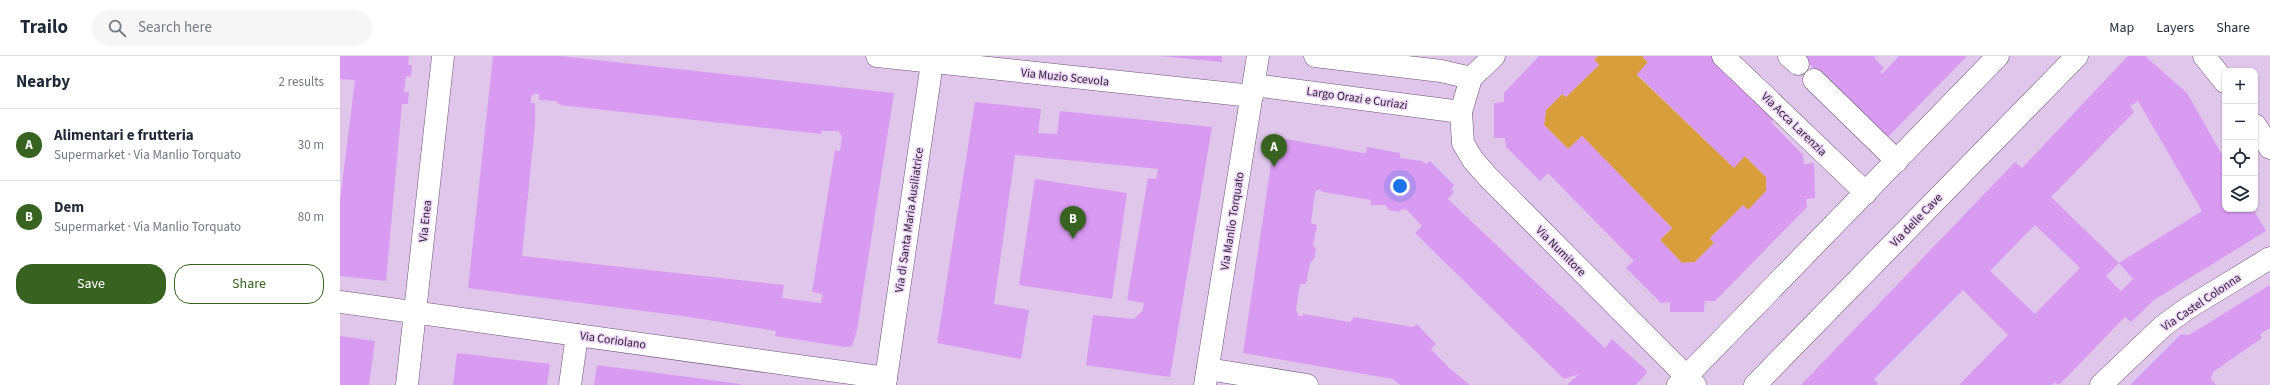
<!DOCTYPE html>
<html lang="en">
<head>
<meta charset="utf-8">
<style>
	body { margin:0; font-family:"Source Sans 3",sans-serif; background:#f6f6f7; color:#1f2937 }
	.controls { position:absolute; right:12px; top:12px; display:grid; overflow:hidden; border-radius:8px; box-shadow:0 1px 3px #0004 }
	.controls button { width:36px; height:36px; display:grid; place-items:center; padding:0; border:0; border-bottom:1px solid #e0e1e3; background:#fff; color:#1f2937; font:20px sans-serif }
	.you { position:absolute; left:1060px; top:130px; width:14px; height:14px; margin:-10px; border:3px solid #fff; border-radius:50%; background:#1a73e8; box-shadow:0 0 0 6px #1a73e833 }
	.badge { display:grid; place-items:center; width:26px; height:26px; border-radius:50%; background:#376220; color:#fff; font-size:13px; font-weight:700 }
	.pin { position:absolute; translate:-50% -33px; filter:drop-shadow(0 1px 2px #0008) }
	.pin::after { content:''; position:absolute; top:21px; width:14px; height:12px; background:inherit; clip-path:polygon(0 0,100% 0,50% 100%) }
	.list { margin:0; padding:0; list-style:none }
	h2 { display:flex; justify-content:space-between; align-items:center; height:52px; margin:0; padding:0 16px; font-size:17px }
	h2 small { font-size:13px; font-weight:400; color:#747a83 }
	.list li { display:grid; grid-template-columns:26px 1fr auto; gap:12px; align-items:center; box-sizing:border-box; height:72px; padding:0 16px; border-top:1px solid #e0e1e3 }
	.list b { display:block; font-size:15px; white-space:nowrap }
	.list p { margin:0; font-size:13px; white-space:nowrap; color:#747a83 }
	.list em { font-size:13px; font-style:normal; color:#747a83 }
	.actions { display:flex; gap:8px; padding:12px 16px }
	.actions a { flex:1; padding:9px 0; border:1px solid #376220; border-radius:16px; text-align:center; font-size:14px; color:#376220 }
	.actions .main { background:#376220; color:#fff }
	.icon { flex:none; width:22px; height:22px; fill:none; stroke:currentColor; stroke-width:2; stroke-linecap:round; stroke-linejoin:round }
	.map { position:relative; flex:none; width:1930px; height:329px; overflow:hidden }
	header { display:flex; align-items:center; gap:24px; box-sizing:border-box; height:56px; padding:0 20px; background:#fff; border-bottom:1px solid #e0e1e3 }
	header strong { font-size:19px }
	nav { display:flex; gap:22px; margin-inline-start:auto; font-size:14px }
	.search { width:280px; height:36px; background:#f6f6f7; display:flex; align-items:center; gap:10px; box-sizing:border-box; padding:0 14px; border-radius:22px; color:#747a83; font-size:15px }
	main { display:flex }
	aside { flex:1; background:#fff }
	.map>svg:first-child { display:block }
	.green { fill:#d89e3c }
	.building { fill:#d99af1; fill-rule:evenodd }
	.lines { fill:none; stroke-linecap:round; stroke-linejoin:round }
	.minor-casing { stroke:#6a5373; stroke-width:23 }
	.major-casing { stroke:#6a5373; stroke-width:23 }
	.minor { stroke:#fff; stroke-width:22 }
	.major { stroke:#fff; stroke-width:22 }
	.labels { text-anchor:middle; stroke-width:3; stroke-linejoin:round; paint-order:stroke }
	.street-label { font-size:12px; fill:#302634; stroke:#edd3f8 }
</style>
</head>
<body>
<header>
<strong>Trailo</strong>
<div class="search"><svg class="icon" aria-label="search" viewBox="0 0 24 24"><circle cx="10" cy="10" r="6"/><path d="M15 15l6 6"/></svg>Search here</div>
<nav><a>Map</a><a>Layers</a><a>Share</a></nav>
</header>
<main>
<aside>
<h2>Nearby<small>2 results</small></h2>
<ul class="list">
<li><span class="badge">A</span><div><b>Alimentari e frutteria</b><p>Supermarket · Via Manlio Torquato</p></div><em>30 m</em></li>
<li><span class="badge">B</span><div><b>Dem</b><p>Supermarket · Via Manlio Torquato</p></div><em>80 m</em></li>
</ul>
<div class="actions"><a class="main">Save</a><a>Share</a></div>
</aside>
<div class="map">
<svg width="1930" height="329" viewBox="0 0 1930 329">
	<rect width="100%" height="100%" fill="#e0c6eb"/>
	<!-- green -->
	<polygon class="green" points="1258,0 1302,0 1308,6 1297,19 1393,111 1405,100 1426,121 1426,135 1408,154 1403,150 1370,182 1374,187 1355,206 1342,207 1320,184 1332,172 1242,80 1228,93 1204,69 1206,54 1222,38 1226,41 1259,9 1254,3"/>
	<!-- building -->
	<g class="building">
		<polygon points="0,0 69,0 68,9 72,9 71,21 66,20 64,36 69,36 68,48 62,48 46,225 0,220 0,145 15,24 0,23"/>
		<path d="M 153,0 L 220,0 L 554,37 L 517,274 L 512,290 L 505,291 L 435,280 L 436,275 L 349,261 L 128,232 ZM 194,38 L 199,38 L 199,44 L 216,45 L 220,49 L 481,78 L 481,75 L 498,75 L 502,80 L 500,95 L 495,94 L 472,236 L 483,238 L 481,247 L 442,242 L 444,229 L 182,200 L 195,68 L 195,47 L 191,47 L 191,41 Z"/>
		<polygon points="820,0 882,0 882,6"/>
		<polygon points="1199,0 1258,0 1254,3 1259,9 1226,41 1222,38 1206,54 1204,69 1228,93 1242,80 1332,172 1320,184 1342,207 1355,206 1374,187 1370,182 1403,149 1408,154 1426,135 1426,121 1405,100 1394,112 1297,18 1308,6 1302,0 1374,0 1435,61 1431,66 1463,99 1464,108 1474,107 1475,142 1466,143 1467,151 1375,245 1365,245 1364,256 1330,256 1330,246 1321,247 1286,212 1294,205 1208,117 1200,125 1166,91 1165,82 1154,82 1154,47 1164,46 1164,37"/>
		<polygon points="1461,0 1537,0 1534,2 1544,12 1540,16 1542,18 1559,0 1627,0 1546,83"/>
		<path d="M 1788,0 L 1805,0 L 1847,37 L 1885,104 L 1885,153 L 1913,153 L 1926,175 L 1814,244 L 1791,266 L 1785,261 L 1719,329 L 1715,326 L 1712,329 L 1619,329 L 1668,279 L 1623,234 L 1534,323 L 1538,327 L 1537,329 L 1461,329 L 1675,106 L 1682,112 ZM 1798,45 L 1862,155 L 1779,207 L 1793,223 L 1781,235 L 1766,220 L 1779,207 L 1711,141 L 1794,56 L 1790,50 ZM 1695,169 L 1740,212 L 1695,258 L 1650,215 Z"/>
		<polygon points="635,46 701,53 698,77 717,78 720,55 872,71 830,321 746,309 753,259 794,263 802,255 804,247 787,244 808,122 816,123 818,113 675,99 654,248 689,254 681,303 597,287"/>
		<polygon points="935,81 1023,97 1026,97 1027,91 1060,97 1060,102 1082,105 1086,108 1090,105 1114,129 1111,133 1114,136 1108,143 1265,292 1272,283 1307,315 1305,319 1296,329 1227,329 1239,318 1224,323 1075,177 1082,170 1067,154 1062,153 1059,156 1049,154 1045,149 1030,149 1031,144 983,136 979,133 975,136 971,167 977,169 973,189 976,193 974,203 970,207 966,228 960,228 956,254 959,260 963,260 963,258 1010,266 1014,261 1073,271 1077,268 1096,288 1091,293 1109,312 1130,329 1060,329 1053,323 903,297"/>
		<polygon points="695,123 787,137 772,243 679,229"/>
		<polygon points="1930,229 1930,272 1920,278 1922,282 1873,316 1871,323 1876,329 1790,329 1841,278 1849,279"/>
		<polygon points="0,280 35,285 29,329 0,329"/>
		<polygon points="117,297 210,308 207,329 113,329"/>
		<polygon points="257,309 401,328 401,329 254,329"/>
	</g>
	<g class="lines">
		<!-- minor casing -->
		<g class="minor-casing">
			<g id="minor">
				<polyline points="537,0 912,40"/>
				<polyline points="975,0 1101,15 1131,22"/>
				<polyline points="1154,0 1131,22 1121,56 1123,87 1133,104 1148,121 1355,329"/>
				<polyline points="1383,0 1526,137"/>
				<polyline points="1449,0 1458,8"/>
				<polyline points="1864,0 1885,26"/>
				<polyline points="1474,24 1557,105"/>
				<polyline points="914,29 1121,56"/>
				<polyline points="1915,69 1930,92"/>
				<polyline points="0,246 546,322"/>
				<polyline points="868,313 967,329"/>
				<polyline points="67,329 103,0"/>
				<polyline points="230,329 237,279"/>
				<polyline points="545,329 593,0"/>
				<polyline points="865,329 918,0"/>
				<polyline points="1761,329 1823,270 1848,252 1930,202"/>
			</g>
		</g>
		<!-- major casing -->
		<g class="major-casing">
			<g id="major">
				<polyline points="1338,329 1658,0"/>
				<polyline points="1415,329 1737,0"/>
			</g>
		</g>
		<!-- minor -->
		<use href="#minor" class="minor"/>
		<!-- major -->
		<use href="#major" class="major"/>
	</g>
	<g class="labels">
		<!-- street labels -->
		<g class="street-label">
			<text transform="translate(725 21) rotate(6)" y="4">Via Muzio Scevola</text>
			<text transform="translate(1017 42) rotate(8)" y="4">Largo Orazi e Curiazi</text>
			<text transform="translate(1454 68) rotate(44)" y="4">Via Acca Larenzia</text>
			<text transform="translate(569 164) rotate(-82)" y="4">Via di Santa Maria Ausiliatrice</text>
			<text transform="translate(1576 164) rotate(-46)" y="4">Via delle Cave</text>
			<text transform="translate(85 165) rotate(-84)" y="4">Via Enea</text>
			<text transform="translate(892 165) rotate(-81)" y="4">Via Manlio Torquato</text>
			<text transform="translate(1221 195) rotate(45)" y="4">Via Numitore</text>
			<text transform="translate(1861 246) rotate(-34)" y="4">Via Castel Colonna</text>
			<text transform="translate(273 284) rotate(8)" y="4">Via Coriolano</text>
		</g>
	</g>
</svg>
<div class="controls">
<button>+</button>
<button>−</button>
<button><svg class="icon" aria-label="locate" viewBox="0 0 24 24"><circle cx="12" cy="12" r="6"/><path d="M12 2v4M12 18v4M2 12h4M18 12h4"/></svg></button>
<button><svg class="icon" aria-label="layers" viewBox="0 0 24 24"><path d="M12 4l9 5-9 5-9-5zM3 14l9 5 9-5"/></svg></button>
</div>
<div class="you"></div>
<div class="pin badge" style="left:934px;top:111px">A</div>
<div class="pin badge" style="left:733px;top:183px">B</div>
</div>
</main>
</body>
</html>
